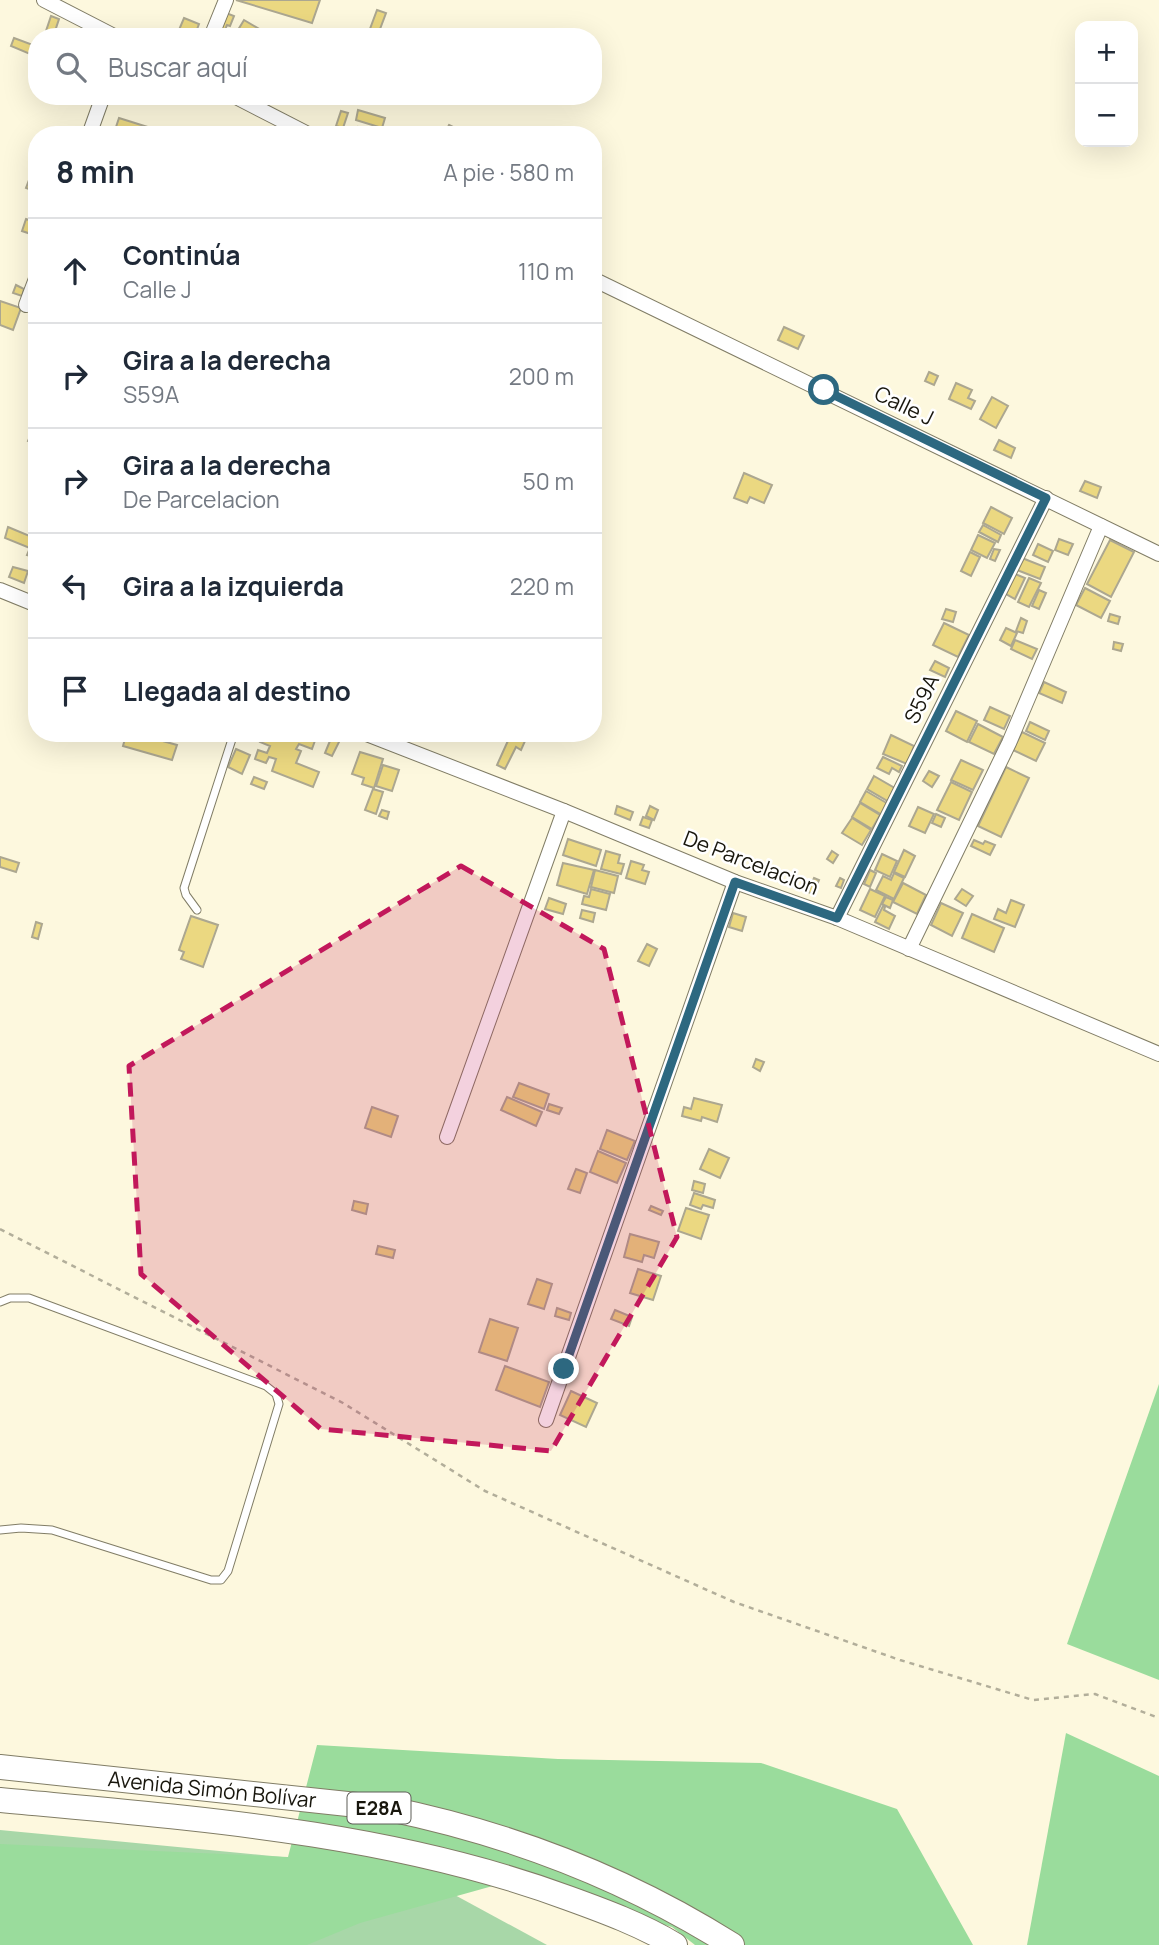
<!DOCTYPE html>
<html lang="es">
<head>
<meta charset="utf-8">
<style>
	body { margin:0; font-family:Manrope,sans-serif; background:#f6f6f7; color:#1f2937 }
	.controls { position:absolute; right:21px; top:21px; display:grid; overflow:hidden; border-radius:14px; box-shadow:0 7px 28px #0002 }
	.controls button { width:63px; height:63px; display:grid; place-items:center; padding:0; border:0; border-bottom:2px solid #e0e1e3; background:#fff; color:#1f2937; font:35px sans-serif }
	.stop { position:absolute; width:21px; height:21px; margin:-16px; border:5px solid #2d6880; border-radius:50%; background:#fff }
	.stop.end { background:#2d6880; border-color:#fff; box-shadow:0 2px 7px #0008 }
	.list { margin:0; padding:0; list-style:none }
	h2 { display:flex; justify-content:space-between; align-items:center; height:91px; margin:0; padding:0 28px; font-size:30px }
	h2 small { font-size:23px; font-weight:400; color:#747a83 }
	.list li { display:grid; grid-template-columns:46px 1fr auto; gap:21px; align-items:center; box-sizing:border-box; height:105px; padding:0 28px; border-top:2px solid #e0e1e3 }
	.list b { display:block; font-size:26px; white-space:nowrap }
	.list p { margin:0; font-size:23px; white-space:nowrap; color:#747a83 }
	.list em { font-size:23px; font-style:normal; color:#747a83 }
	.icon { flex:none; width:38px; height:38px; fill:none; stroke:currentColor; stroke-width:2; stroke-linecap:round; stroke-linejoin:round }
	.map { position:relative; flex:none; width:1159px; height:1945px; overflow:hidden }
	.search { position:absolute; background:#fff; box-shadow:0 7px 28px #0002; left:28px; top:28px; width:574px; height:77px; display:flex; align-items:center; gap:18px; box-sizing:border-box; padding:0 24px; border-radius:28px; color:#747a83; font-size:26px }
	.panel { position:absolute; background:#fff; box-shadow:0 7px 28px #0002; left:28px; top:126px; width:574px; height:616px; border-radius:28px }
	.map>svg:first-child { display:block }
	.green { fill:#a8d7a8 }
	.forest { fill:#9adc9c }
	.building { fill:#ebd881; stroke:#aca790; stroke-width:2 }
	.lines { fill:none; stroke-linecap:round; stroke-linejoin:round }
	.service-casing { stroke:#817d66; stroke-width:9 }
	.minor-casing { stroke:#817d66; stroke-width:16 }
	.trunk-casing { stroke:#817d66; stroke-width:26 }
	.path { stroke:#b2ae9a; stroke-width:2.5; stroke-dasharray:5 5; stroke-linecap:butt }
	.service { stroke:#fff; stroke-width:7 }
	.minor { stroke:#fff; stroke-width:14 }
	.trunk { stroke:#fff; stroke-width:24 }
	.route { stroke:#2d6880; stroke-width:9 }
	.marked { fill:#c2185b; fill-opacity:0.2; stroke:#c2185b; stroke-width:5; stroke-dasharray:14 9; stroke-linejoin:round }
	.labels { text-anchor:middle; stroke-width:5; stroke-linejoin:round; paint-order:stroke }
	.shield { fill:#fff; stroke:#5d5c56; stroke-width:2 }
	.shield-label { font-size:19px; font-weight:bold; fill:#18160d }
	.street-label { font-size:21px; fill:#18160d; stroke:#fff }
</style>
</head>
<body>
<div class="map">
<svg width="1159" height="1945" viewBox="0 0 1159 1945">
	<rect width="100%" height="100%" fill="#fdf8de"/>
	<!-- green -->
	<polygon class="green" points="0,1830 407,1869 547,1945 0,1945"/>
	<!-- forest -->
	<g class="forest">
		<polygon points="1159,1384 1159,1680 1067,1644"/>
		<polygon points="1066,1733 1159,1776 1159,1945 1027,1945"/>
		<polygon points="317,1745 558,1759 761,1763 897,1809 973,1945 695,1945 672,1927 507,1882 360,1923 307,1945 0,1945 0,1844 288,1857"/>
	</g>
	<!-- building -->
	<g class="building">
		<polygon points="236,0 320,0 312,23"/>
		<polygon points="377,10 386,13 377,37 367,37"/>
		<polygon points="226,13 234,16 230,26 227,25 224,32 220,31"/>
		<polygon points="51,16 59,19 53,37 44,37"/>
		<polygon points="184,18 199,24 194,37 176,37"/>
		<polygon points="244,20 273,37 241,37 243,33 238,30"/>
		<polygon points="14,38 33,45 30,54 11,46"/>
		<polygon points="358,110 385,118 382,128 356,120"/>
		<polygon points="341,111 348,113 343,128 336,126"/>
		<polygon points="119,118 154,129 153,135 114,133"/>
		<polygon points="449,125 467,134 466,135 445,133"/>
		<polygon points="358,127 373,135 354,135"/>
		<polygon points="34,167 37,168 37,192 26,188"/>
		<polygon points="26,219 37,223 37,236 22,231"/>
		<polygon points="16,285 24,289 22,296 13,293"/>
		<polygon points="0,301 21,308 13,330 0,325"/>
		<polygon points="784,327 804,336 798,349 778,340"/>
		<polygon points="929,372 938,376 934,385 925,381"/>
		<polygon points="956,383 972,390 968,398 975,401 971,409 949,399"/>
		<polygon points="992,397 1008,406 996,428 980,419"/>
		<polygon points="35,425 37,426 36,445 28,441"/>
		<polygon points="999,440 1015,448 1011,458 994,450"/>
		<polygon points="744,473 772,485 764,503 750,497 747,503 734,498"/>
		<polygon points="1085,481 1101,487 1097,498 1080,491"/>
		<polygon points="991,507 1012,518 1004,534 983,523"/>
		<polygon points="983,525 1001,535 998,542 979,532"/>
		<polygon points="8,527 37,539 34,557 27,555 30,548 5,538"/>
		<polygon points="978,535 995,543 987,558 971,550"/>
		<polygon points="1059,539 1073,544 1068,555 1055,550"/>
		<polygon points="1110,540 1134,552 1111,597 1087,584"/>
		<polygon points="1038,544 1053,551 1048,562 1033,555"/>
		<polygon points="994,549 1000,550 995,561 990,559"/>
		<polygon points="970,552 980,557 971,576 961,571"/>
		<polygon points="1022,558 1045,567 1040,579 1017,570"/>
		<polygon points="13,567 28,571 24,583 9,577"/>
		<polygon points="1015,574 1025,578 1015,599 1006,594"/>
		<polygon points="1029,578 1041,583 1029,607 1018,602"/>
		<polygon points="1085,588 1110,601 1101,618 1076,605"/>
		<polygon points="1039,590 1046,593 1039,609 1032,606"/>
		<polygon points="946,609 956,612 953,622 942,619"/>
		<polygon points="1110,614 1120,617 1118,624 1108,621"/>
		<polygon points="1021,618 1027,621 1023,633 1016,631"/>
		<polygon points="944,623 969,635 958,657 933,645"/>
		<polygon points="1006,628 1017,633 1011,646 1000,640"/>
		<polygon points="1015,640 1037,649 1032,659 1011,649"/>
		<polygon points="1114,642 1123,644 1121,651 1113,649"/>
		<polygon points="935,661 949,668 945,677 930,670"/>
		<polygon points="1044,682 1066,692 1062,703 1039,693"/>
		<polygon points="990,707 1010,716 1004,729 984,720"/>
		<polygon points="956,711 977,721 967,742 946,731"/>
		<polygon points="1030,722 1049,731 1045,740 1026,731"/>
		<polygon points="978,724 1003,737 994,754 969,742"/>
		<polygon points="1022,732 1045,743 1036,761 1013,750"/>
		<polygon points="263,733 317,735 312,749 299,744 296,749 301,751 296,763 319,772 313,787 272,771 276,759 269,757 266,763 255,759 258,750 267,753 270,746 260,742"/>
		<polygon points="511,734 525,741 521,750 516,747 505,769 497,765"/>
		<polygon points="126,735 140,739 141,735 177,745 172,760 123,746"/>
		<polygon points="891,735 914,746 907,764 883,754"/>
		<polygon points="332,736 340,740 332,756 325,753"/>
		<polygon points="236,749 250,755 242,774 228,767"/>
		<polygon points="360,752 383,759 374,788 362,784 364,778 352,774"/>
		<polygon points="883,757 902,766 899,772 892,768 889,774 877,768"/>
		<polygon points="961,760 983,770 973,790 951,780"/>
		<polygon points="383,765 399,770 392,791 376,786"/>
		<polygon points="1006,767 1029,778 1001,837 978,826"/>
		<polygon points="929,771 939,776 932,787 923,781"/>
		<polygon points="874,776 898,790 891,803 867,789"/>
		<polygon points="254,777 267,782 264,789 251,784"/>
		<polygon points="951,782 972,792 959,820 937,810"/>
		<polygon points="373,789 383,792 376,814 365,810"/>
		<polygon points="866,791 890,805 884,816 860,802"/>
		<polygon points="860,803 880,815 872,829 852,817"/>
		<polygon points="617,806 633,812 630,820 615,814"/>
		<polygon points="650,806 658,810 654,820 646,816"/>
		<polygon points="918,807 934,814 925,833 909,826"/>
		<polygon points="382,810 389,812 387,819 379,816"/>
		<polygon points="936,814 945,818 941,827 932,823"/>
		<polygon points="643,817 652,820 649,828 640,825"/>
		<polygon points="852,818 871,830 862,845 842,833"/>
		<polygon points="568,839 601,850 596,866 563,855"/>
		<polygon points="974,840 983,844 985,841 995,845 990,855 971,846"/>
		<polygon points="904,850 915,856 905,877 894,872"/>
		<polygon points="606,851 620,855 618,863 624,864 621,874 601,869"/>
		<polygon points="832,851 838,855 833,863 827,859"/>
		<polygon points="882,854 897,861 890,877 875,870"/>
		<polygon points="0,857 19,863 16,872 0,867"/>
		<polygon points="631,861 644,865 642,870 649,872 645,884 626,878"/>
		<polygon points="563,863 594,870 587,894 557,885"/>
		<polygon points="595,870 618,876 614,893 591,887"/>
		<polygon points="870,870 876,873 870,887 864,884"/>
		<polygon points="894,873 904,878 894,899 876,890 883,876 891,880"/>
		<polygon points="814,878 819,880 813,894 808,892"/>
		<polygon points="840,878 844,880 841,888 836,886"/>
		<polygon points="903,883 926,895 917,914 893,902"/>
		<polygon points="591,889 610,894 606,910 582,904 584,896 589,897"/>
		<polygon points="870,889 885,896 875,917 860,910"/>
		<polygon points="962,889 973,896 966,906 955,899"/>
		<polygon points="886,897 893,900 890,908 882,904"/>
		<polygon points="549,898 566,904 563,914 545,909"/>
		<polygon points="1011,900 1024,905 1015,927 994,919 998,909 1006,913"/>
		<polygon points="941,903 963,913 952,936 931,925"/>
		<polygon points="883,906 885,907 884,910 895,916 889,929 875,922"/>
		<polygon points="582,910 595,913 593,922 580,918"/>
		<polygon points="733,913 746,917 742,931 729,927"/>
		<polygon points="972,914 1004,928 994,952 962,938"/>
		<polygon points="191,916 218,925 203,967 181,959 184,952 179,950"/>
		<polygon points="36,922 42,924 38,939 32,937"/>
		<polygon points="647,944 657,949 649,966 638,961"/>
		<polygon points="756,1059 764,1062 760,1071 753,1067"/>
		<polygon points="519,1083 549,1094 544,1109 513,1097"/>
		<polygon points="507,1097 542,1112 536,1126 501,1110"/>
		<polygon points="694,1098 722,1105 717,1122 702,1117 701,1121 682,1116 684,1107 691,1109"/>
		<polygon points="549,1104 562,1108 559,1114 547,1110"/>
		<polygon points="372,1107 398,1116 391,1137 365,1128"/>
		<polygon points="607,1130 635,1141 627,1160 600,1149"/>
		<polygon points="709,1149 729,1158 720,1178 700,1169"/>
		<polygon points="598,1151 626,1163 617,1183 590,1172"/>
		<polygon points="576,1169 587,1173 580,1193 568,1189"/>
		<polygon points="694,1181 705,1184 703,1193 692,1190"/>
		<polygon points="694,1193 715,1200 713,1208 703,1205 701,1209 690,1205"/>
		<polygon points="354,1201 368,1204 366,1214 352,1210"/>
		<polygon points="651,1206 663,1211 661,1215 649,1210"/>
		<polygon points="686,1208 709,1215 701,1239 678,1231"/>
		<polygon points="630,1234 659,1242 654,1258 644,1255 642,1262 624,1257"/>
		<polygon points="378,1246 395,1250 393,1258 376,1254"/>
		<polygon points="638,1269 661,1276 653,1300 630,1293"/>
		<polygon points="537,1279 552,1284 544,1309 528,1304"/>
		<polygon points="557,1308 571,1313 569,1320 555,1316"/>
		<polygon points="615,1310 632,1317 629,1326 611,1319"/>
		<polygon points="490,1319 518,1328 507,1361 479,1352"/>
		<polygon points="505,1366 549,1382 540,1407 496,1390"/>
		<polygon points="571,1391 597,1403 586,1427 560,1415"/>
	</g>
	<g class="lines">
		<!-- service casing -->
		<g class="service-casing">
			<g id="service">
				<polyline points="197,910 186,895 184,888 234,733"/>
				<polyline points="0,1302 10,1298 29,1298 266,1386 276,1394 279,1404 228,1571 221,1580 211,1580 52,1530 21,1528 0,1530"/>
			</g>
		</g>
		<!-- minor casing -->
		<g class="minor-casing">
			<g id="minor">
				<polyline points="44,0 116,37"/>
				<polyline points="211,37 226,0"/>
				<polyline points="234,96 310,135"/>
				<polyline points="89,135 103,96"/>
				<polyline points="593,279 1159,554"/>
				<polyline points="26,305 37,276"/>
				<polyline points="0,590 37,605"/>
				<polyline points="364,733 564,811 735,882 837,918 1159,1054"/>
				<polyline points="837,918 1046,498"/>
				<polyline points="909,949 1009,743 1101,526"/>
				<polyline points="447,1137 564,811"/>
				<polyline points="546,1420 735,882"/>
			</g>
		</g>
		<!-- trunk casing -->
		<g class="trunk-casing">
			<g id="trunk">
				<path d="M 0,1767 L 385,1808 C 508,1833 626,1878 732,1945"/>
				<path d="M 0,1800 C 190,1818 387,1831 568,1898 C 604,1911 642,1925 675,1945"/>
			</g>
		</g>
		<!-- path -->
		<polyline class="path" points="0,1229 343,1403 485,1491 734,1602 900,1660 1033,1700 1095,1694 1159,1718"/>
		<!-- service -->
		<use href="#service" class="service"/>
		<!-- minor -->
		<use href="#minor" class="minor"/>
		<!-- trunk -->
		<use href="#trunk" class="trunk"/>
	</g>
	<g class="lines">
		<!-- route -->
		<polyline class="route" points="564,1369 735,882 837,918 1046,498 824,390"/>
	</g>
	<!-- marked area -->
	<path class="marked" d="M 461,866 L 604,949 L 677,1237 L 551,1451 L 321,1429 L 141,1274 L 129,1066 Z"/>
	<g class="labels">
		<!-- shield labels -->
		<rect class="shield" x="347.5" y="1792.5" width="63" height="31" rx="5"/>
		<g class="shield-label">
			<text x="379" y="1815">E28A</text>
		</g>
		<!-- street labels -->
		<g class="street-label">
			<text transform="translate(904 406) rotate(26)" y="7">Calle J</text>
			<text transform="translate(922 699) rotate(-64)" y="7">S59A</text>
			<text transform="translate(751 863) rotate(21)" y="7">De Parcelacion</text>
			<text transform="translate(212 1790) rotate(6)" y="7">Avenida Simón Bolívar</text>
		</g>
	</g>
</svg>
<div class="controls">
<button>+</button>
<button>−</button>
</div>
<div class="stop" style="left:824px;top:390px"></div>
<div class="stop end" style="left:564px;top:1369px"></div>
<div class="search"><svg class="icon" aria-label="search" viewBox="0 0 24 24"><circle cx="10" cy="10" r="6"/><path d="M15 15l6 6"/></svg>Buscar aquí</div>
<section class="panel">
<h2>8 min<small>A pie · 580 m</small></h2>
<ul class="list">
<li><svg class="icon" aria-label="ahead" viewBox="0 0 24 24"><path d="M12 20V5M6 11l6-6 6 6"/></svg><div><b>Continúa</b><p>Calle J</p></div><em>110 m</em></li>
<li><svg class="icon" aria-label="right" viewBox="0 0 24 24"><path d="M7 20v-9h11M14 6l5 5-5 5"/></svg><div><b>Gira a la derecha</b><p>S59A</p></div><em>200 m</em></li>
<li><svg class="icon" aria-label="right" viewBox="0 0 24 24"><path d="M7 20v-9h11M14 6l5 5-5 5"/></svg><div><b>Gira a la derecha</b><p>De Parcelacion</p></div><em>50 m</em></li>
<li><svg class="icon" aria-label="left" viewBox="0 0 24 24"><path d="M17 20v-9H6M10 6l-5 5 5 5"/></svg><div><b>Gira a la izquierda</b></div><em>220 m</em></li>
<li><svg class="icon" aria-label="arrive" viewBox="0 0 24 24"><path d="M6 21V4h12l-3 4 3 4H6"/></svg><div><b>Llegada al destino</b></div></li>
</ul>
</section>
</div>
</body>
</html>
